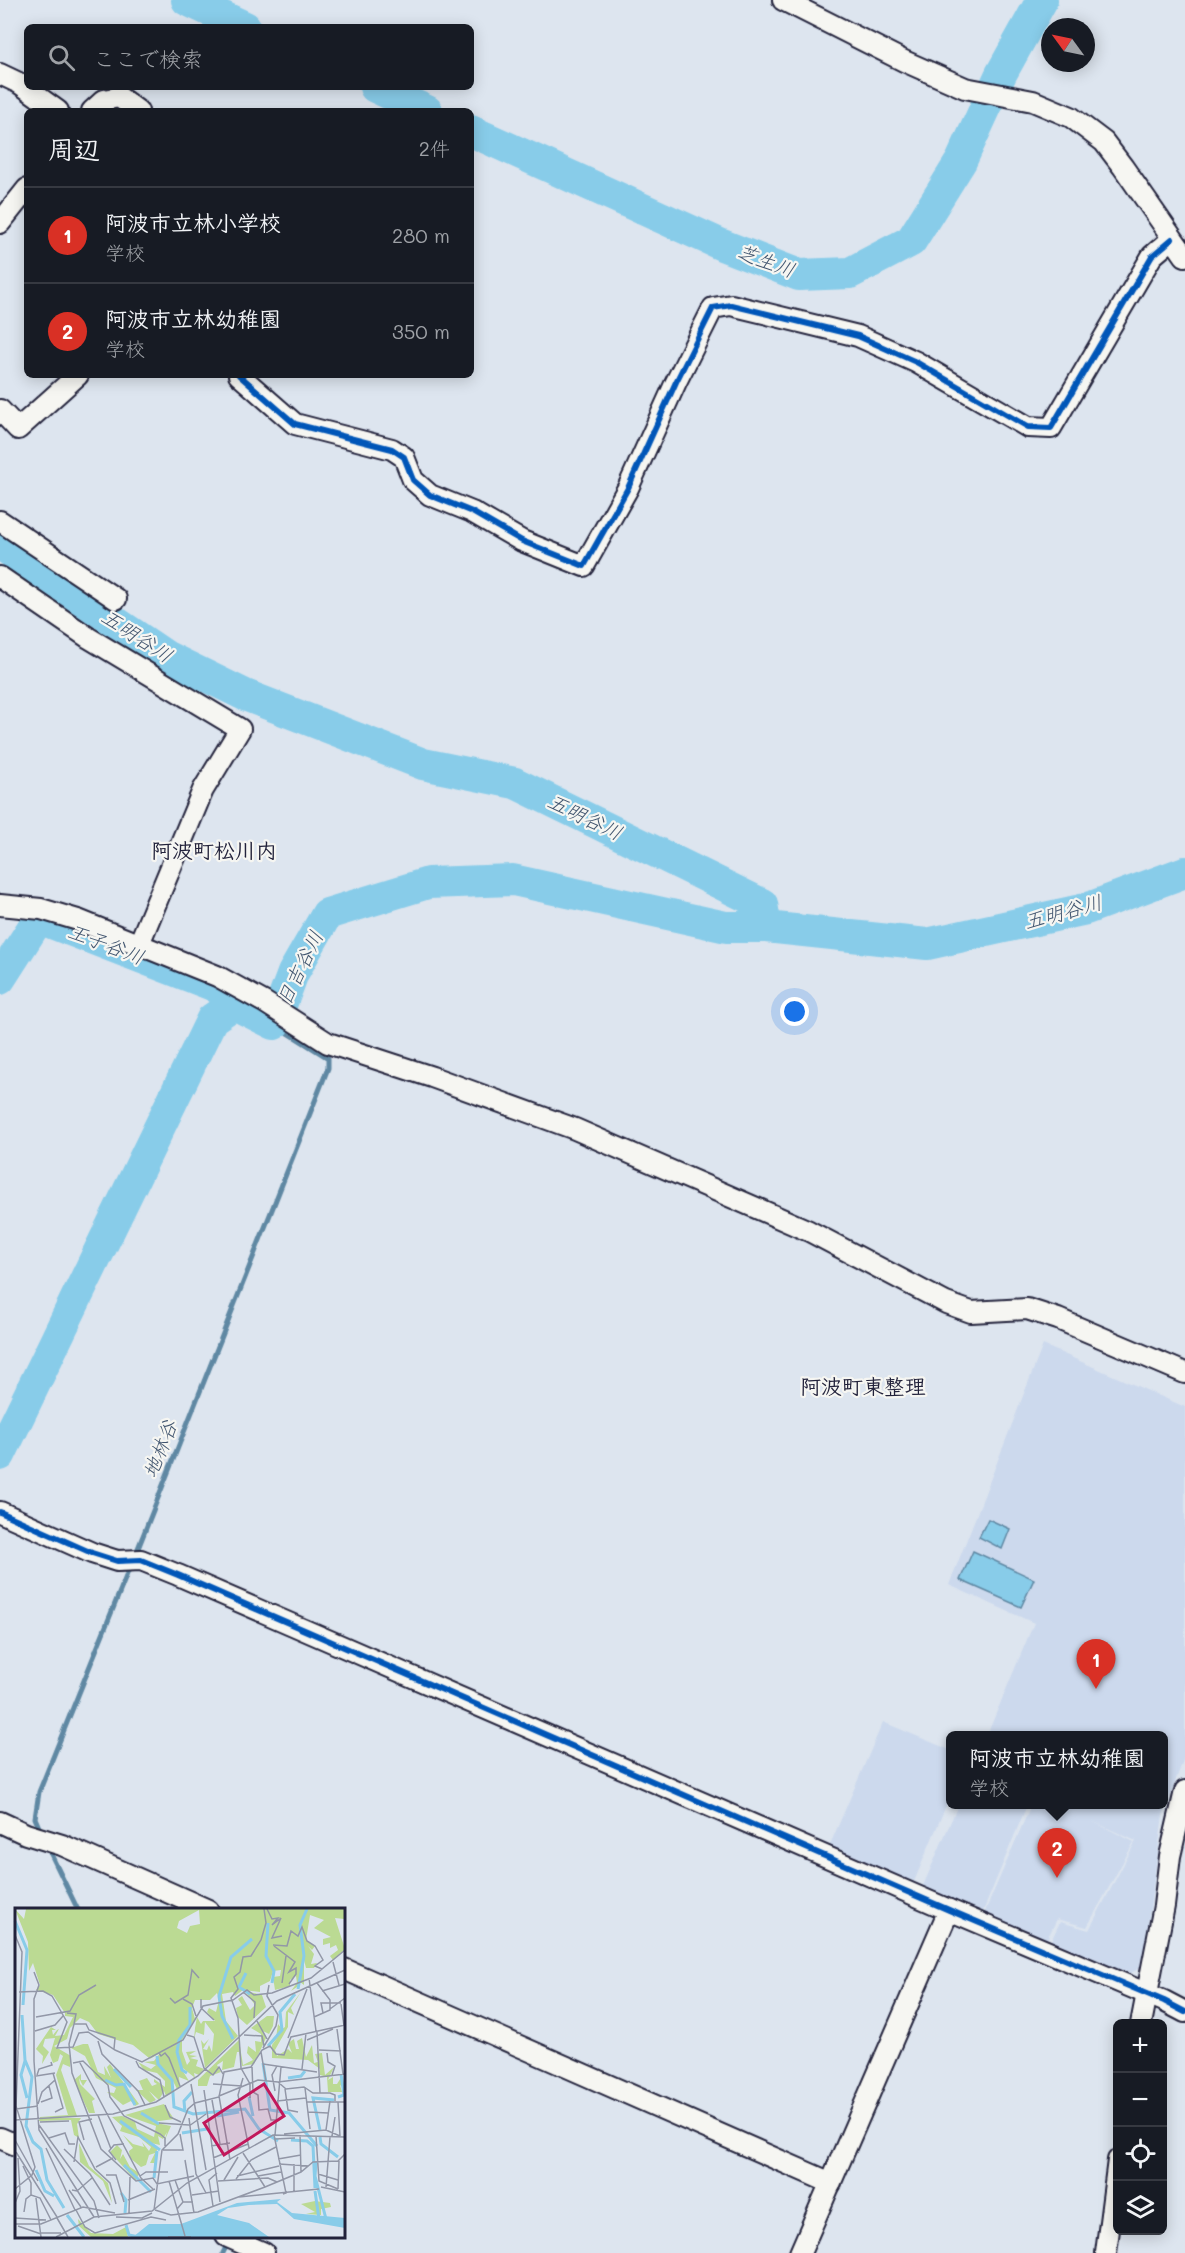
<!DOCTYPE html>
<html lang="ja">
<head>
<meta charset="utf-8">
<style>
	body { margin:0; font-family:Mali,"Klee One",sans-serif; background:#20242c; color:#f1f3f6 }
	.controls { position:absolute; right:18px; bottom:18px; display:grid; overflow:hidden; border-radius:9px; box-shadow:0 3px 15px #0003 }
	.controls button { width:54px; height:54px; display:grid; place-items:center; padding:0; border:0; border-bottom:2px solid #363941; background:#171b24; color:#f1f3f6; font:30px sans-serif }
	.compass { position:absolute; left:1041px; top:18px; width:54px; height:54px; border-radius:50%; background:#171b24; box-shadow:0 3px 15px #0003; rotate:303deg }
	.you { position:absolute; left:795px; top:1012px; width:21px; height:21px; margin:-15px; border:4px solid #fff; border-radius:50%; background:#1a73e8; box-shadow:0 0 0 9px #1a73e833 }
	.badge { display:grid; place-items:center; width:39px; height:39px; border-radius:50%; background:#d93025; color:#fff; font-size:20px; font-weight:700 }
	.pin { position:absolute; translate:-50% -50px; filter:drop-shadow(0 2px 3px #0008) }
	.pin::after { content:''; position:absolute; top:32px; width:21px; height:18px; background:inherit; clip-path:polygon(0 0,100% 0,50% 100%) }
	.popup { position:absolute; left:946px; top:1731px; width:222px; height:78px; box-sizing:border-box; display:grid; place-content:center; border-radius:9px; background:#171b24; filter:drop-shadow(0 2px 4px #0005); font-size:20px; white-space:nowrap; color:#9ea1a6 }
	.popup b { font-size:22px; color:#f1f3f6 }
	.popup::after { content:''; position:absolute; left:50%; top:100%; margin-left:-12px; border:12px solid transparent; border-top-color:#171b24 }
	.list { margin:0; padding:0; list-style:none }
	h2 { display:flex; justify-content:space-between; align-items:center; height:78px; margin:0; padding:0 24px; font-size:26px }
	h2 small { font-size:20px; font-weight:400; color:#9ea1a6 }
	.list li { display:grid; grid-template-columns:39px 1fr auto; gap:18px; align-items:center; box-sizing:border-box; height:96px; padding:0 24px; border-top:2px solid #363941 }
	.list b { display:block; font-size:22px; white-space:nowrap }
	.list p { margin:0; font-size:20px; white-space:nowrap; color:#9ea1a6 }
	.list em { font-size:20px; font-style:normal; color:#9ea1a6 }
	.icon { flex:none; width:33px; height:33px; fill:none; stroke:currentColor; stroke-width:2; stroke-linecap:round; stroke-linejoin:round }
	.map { position:relative; flex:none; width:1185px; height:2253px; overflow:hidden }
	.search { position:absolute; background:#171b24; box-shadow:0 3px 15px #0003; left:24px; top:24px; width:450px; height:66px; display:flex; align-items:center; gap:15px; box-sizing:border-box; padding:0 21px; border-radius:9px; color:#9ea1a6; font-size:22px }
	.panel { position:absolute; background:#171b24; box-shadow:0 3px 15px #0003; left:24px; top:108px; width:450px; height:270px; border-radius:9px }
	.map>svg:first-child { display:block }
	.built { fill:#ccd9ed }
	.water { fill:#88cce9; stroke:#5f88a3; stroke-width:1.5 }
	.lines { fill:none; stroke-linecap:round; stroke-linejoin:round }
	.stream { stroke:#5f88a3; stroke-width:5 }
	.river { stroke:#88cce9; stroke-width:32 }
	.street-casing { stroke:#22223b; stroke-width:24 }
	.street { stroke:#f6f6f2; stroke-width:20 }
	.cycleway-casing { stroke:#f6f6f2; stroke-width:10 }
	.cycleway { stroke:#0057b8; stroke-width:6 }
	.labels { text-anchor:middle; stroke-width:4.5; stroke-linejoin:round; paint-order:stroke }
	.water-label { font-size:20px; font-style:italic; fill:#41556f; stroke:#f6f6f2 }
	.quarter-label { font-size:21px; font-weight:bold; fill:#22223b; stroke:#f6f6f2 }
	.inset-river { fill:none; stroke:#88cce9; stroke-width:3 }
	.inset-road { fill:none; stroke:#9297a7; stroke-width:1.5 }
	.view { fill:#c2185b; fill-opacity:0.15; stroke:#c2185b; stroke-width:3 }
	.inset-edge { fill:none; stroke:#22223b; stroke-width:3 }
</style>
</head>
<body>
<div class="map">
<svg width="1185" height="2253" viewBox="0 0 1185 2253">
	<rect width="100%" height="100%" fill="#dde5ef"/>
	<filter id="ink" filterUnits="userSpaceOnUse"><feTurbulence type="fractalNoise" baseFrequency=".0167" numOctaves="2"/><feDisplacementMap in="SourceGraphic" scale="12" xChannelSelector="R" yChannelSelector="G"/><feConvolveMatrix kernelMatrix="1 2 1 2 8 2 1 2 1" color-interpolation-filters="sRGB"/></filter>
	<g filter="url(#ink)">
		<!-- built -->
		<g class="built">
			<polygon points="1043,1345 1185,1407 1185,1755 1163,1815 1142,1967 1125,1976 1049,1945 1060,1922 1089,1930 1136,1841 1092,1821 1134,1842 1087,1927 1057,1919 1046,1941 984,1914 1031,1805 1164,1804 1164,1736 987,1735 1034,1623 949,1585"/>
			<polygon points="883,1722 950,1750 950,1796 913,1884 829,1847"/>
			<polygon points="958,1805 1027,1805 982,1914 923,1886"/>
		</g>
		<!-- water -->
		<g class="water">
			<polygon points="988,1519 1010,1529 1002,1549 979,1537"/>
			<polygon points="973,1551 1034,1579 1021,1607 960,1580"/>
		</g>
		<g class="lines">
			<!-- stream -->
			<g class="stream">
				<polyline points="135,1556 328,1068 328,1058 274,1024"/>
				<polyline points="41,1832 35,1818 39,1792 131,1564"/>
				<polyline points="47,1846 78,1910"/>
				<polyline points="223,2253 229,2241"/>
			</g>
			<!-- river -->
			<g class="river">
				<polyline points="187,0 245,27"/>
				<polyline points="375,87 427,111"/>
				<polyline points="471,131 722,245 799,275 850,273 911,241 961,161 1001,74 1042,0"/>
				<polyline points="0,544 167,657 245,695 423,764 515,783 762,904 766,927"/>
				<polyline points="0,979 39,918 210,984 227,992 234,1004"/>
				<polyline points="0,1455 212,1019 234,1004 274,1024 293,973 327,914 428,883 513,880 726,927 766,927 927,944 1086,909 1185,872"/>
			</g>
			<!-- street casing -->
			<g class="street-casing">
				<g id="street">
					<polyline points="783,0 904,61 965,88 1033,101 1071,117 1104,142 1123,167 1185,256"/>
					<polyline points="0,74 19,83 58,111"/>
					<polyline points="92,111 104,100 119,97 138,111"/>
					<polyline points="0,223 27,189"/>
					<polyline points="239,375 295,424 392,449 404,457 413,480 430,495 472,512 522,541 584,566 628,488 676,382 713,308 731,305 858,336 916,362 1028,427 1051,428 1152,256 1172,239"/>
					<polyline points="0,410 18,429 78,375"/>
					<polyline points="0,521 116,599"/>
					<polyline points="0,577 89,638 240,729 203,790 139,944"/>
					<polyline points="0,905 41,909 78,920 217,976 264,1002 328,1043 432,1077 575,1129 809,1231 946,1303 971,1312 1027,1309 1058,1319 1185,1373"/>
					<polyline points="0,1512 92,1553 117,1561 141,1560 178,1575 949,1910 1164,2001 1185,2012"/>
					<polyline points="0,1822 26,1834 62,1845 208,1910"/>
					<polyline points="344,1969 831,2183"/>
					<polyline points="1141,2024 1164,1906 1170,1856 1185,1791"/>
					<polyline points="0,2138 16,2145"/>
					<polyline points="226,2236 264,2253"/>
					<polyline points="800,2253 949,1910"/>
					<polyline points="1106,2253 1118,2160"/>
				</g>
			</g>
			<!-- street -->
			<use href="#street" class="street"/>
			<!-- cycleway casing -->
			<g class="cycleway-casing">
				<g id="cycleway">
					<polyline points="239,375 295,424 392,449 404,457 413,480 430,495 472,512 522,541 584,566 628,488 676,382 713,308 731,305 858,336 916,362 1028,427 1051,428 1152,256 1172,239"/>
					<polyline points="0,1512 92,1553 117,1561 141,1560 178,1575 949,1910 1164,2001 1185,2012"/>
				</g>
			</g>
			<!-- cycleway -->
			<use href="#cycleway" class="cycleway"/>
		</g>
	</g>
	<g class="labels">
		<!-- water labels -->
		<g class="water-label">
			<text transform="translate(766 261) rotate(20)" y="7">芝生川</text>
			<text transform="translate(137 636) rotate(33)" y="7">五明谷川</text>
			<text transform="translate(585 817) rotate(26)" y="7">五明谷川</text>
			<text transform="translate(1063 912) rotate(-15)" y="7">五明谷川</text>
			<text transform="translate(106 944) rotate(21)" y="7">王子谷川</text>
			<text transform="translate(300 968) rotate(-64)" y="7">日吉谷川</text>
			<text transform="translate(160 1449) rotate(-68)" y="7">地林谷</text>
		</g>
		<!-- quarter labels -->
		<g class="quarter-label">
			<text x="214" y="858">阿波町松川内</text>
			<text x="863" y="1394">阿波町東整理</text>
		</g>
	</g>
	<!-- overview -->
	<g transform="translate(15 1908)">
		<rect width="330" height="330" fill="#dde5ef"/>
		<path d="M 0,1 L 9,11 L 11,1 L 330,1 L 329,11 L 320,10 L 330,41 L 318,52 L 315,48 L 323,42 L 321,37 L 315,40 L 315,35 L 308,37 L 308,31 L 316,29 L 299,20 L 309,12 L 295,7 L 291,32 L 300,38 L 297,42 L 293,38 L 299,46 L 296,56 L 302,55 L 299,60 L 291,60 L 289,52 L 289,77 L 285,74 L 282,79 L 276,83 L 282,75 L 281,68 L 275,72 L 275,78 L 260,82 L 258,69 L 265,68 L 266,62 L 258,63 L 255,73 L 245,78 L 245,84 L 228,82 L 220,88 L 218,84 L 207,86 L 211,113 L 223,128 L 190,160 L 186,132 L 189,136 L 194,131 L 188,141 L 192,142 L 194,137 L 197,144 L 199,126 L 190,114 L 189,127 L 181,124 L 179,131 L 180,120 L 182,109 L 186,116 L 188,113 L 200,113 L 192,104 L 194,100 L 201,104 L 204,92 L 202,85 L 195,92 L 180,92 L 177,100 L 180,111 L 167,132 L 167,143 L 172,157 L 175,153 L 171,144 L 181,143 L 174,147 L 182,148 L 175,150 L 183,152 L 181,158 L 189,161 L 184,167 L 179,165 L 180,170 L 176,173 L 179,169 L 164,157 L 174,173 L 164,169 L 165,179 L 162,181 L 157,171 L 159,184 L 151,188 L 149,183 L 144,192 L 134,183 L 141,192 L 135,195 L 121,182 L 128,182 L 124,173 L 132,170 L 137,178 L 142,176 L 139,174 L 139,171 L 150,179 L 150,173 L 142,165 L 129,162 L 123,154 L 136,161 L 141,157 L 129,154 L 139,153 L 145,145 L 135,151 L 137,147 L 134,150 L 118,137 L 83,126 L 74,114 L 65,110 L 55,120 L 52,131 L 39,138 L 56,148 L 55,159 L 48,156 L 46,162 L 62,208 L 25,210 L 66,210 L 62,216 L 64,230 L 59,227 L 56,212 L 24,213 L 25,209 L 53,207 L 41,167 L 48,148 L 45,146 L 43,153 L 38,155 L 35,147 L 40,130 L 30,131 L 28,138 L 34,144 L 27,156 L 28,148 L 21,141 L 36,119 L 41,122 L 37,122 L 38,127 L 42,122 L 44,121 L 40,128 L 49,127 L 58,109 L 50,108 L 50,116 L 50,105 L 38,87 L 21,82 L 25,77 L 18,55 L 14,63 L 13,34 ZM 184,2 L 185,16 L 175,18 L 172,25 L 162,20 L 164,13 ZM 230,83 L 247,87 L 251,99 L 232,117 L 223,109 L 221,100 L 227,97 L 223,91 L 227,88 L 235,102 L 240,97 ZM 286,84 L 276,100 L 279,107 L 273,104 L 273,119 L 260,142 L 262,148 L 273,141 L 277,145 L 273,135 L 279,131 L 281,141 L 284,141 L 282,133 L 287,130 L 291,149 L 297,137 L 299,155 L 303,154 L 300,146 L 307,145 L 310,167 L 319,159 L 313,172 L 318,169 L 318,176 L 322,176 L 327,168 L 330,181 L 325,177 L 327,184 L 313,184 L 312,169 L 305,167 L 305,161 L 293,152 L 257,150 L 257,137 L 263,129 L 257,136 L 254,136 L 261,130 L 263,116 L 267,121 L 270,119 L 271,104 ZM 252,108 L 259,108 L 258,118 L 254,126 L 248,123 L 251,130 L 239,156 L 227,158 L 224,144 L 222,144 L 219,159 L 207,162 L 208,153 L 202,157 L 206,164 L 195,168 L 192,178 L 183,178 L 183,172 L 224,132 L 228,157 L 238,152 L 232,145 L 233,138 L 241,144 L 240,133 L 246,134 L 246,126 L 236,120 ZM 68,136 L 73,136 L 83,164 L 90,167 L 89,158 L 96,170 L 92,159 L 95,156 L 124,196 L 120,198 L 116,193 L 108,197 L 92,184 L 99,185 L 101,180 L 81,170 L 70,148 L 56,140 ZM 66,166 L 66,172 L 72,172 L 68,178 L 64,170 L 65,176 L 80,191 L 77,193 L 80,205 L 74,205 L 59,172 ZM 149,196 L 159,211 L 137,214 L 156,218 L 149,234 L 152,224 L 148,231 L 143,228 L 145,237 L 136,235 L 142,241 L 140,264 L 139,255 L 135,255 L 140,245 L 134,247 L 131,257 L 126,259 L 115,250 L 114,243 L 118,240 L 108,227 L 118,236 L 129,239 L 127,234 L 134,243 L 136,239 L 124,229 L 105,223 L 107,218 L 97,209 L 107,208 L 120,214 L 122,221 L 139,229 L 141,218 L 110,207 ZM 64,235 L 74,258 L 93,275 L 97,295 L 88,273 L 65,254 ZM 102,237 L 107,242 L 105,251 L 108,246 L 115,259 L 124,265 L 121,273 L 95,244 ZM 300,293 L 315,295 L 316,299 L 306,301 L 306,307 L 291,306 L 300,304 L 286,296 ZM 63,311 L 76,325 L 98,326 L 111,319 L 113,329 L 76,329 L 64,318 Z" fill="#bbda93" fill-rule="evenodd"/>
		<path d="M 266,291 L 262,294 L 277,305 L 330,310 L 330,320 L 279,311 L 262,296 L 234,297 L 213,300 L 202,307 L 234,315 L 254,329 L 118,329 L 134,316 L 166,316 L 222,295 Z" fill="#88cce9"/>
		<path class="inset-river" d="M 0,13 L 12,42 L 8,97M 253,15 L 251,48 L 259,63 L 257,75M 231,65 L 224,79 L 235,86M 283,81 L 289,48 L 285,17 L 292,1M 7,107 L 10,152 L 17,169 L 11,218 L 18,234 L 26,241 L 32,272 L 49,300M 218,131 L 207,108 L 204,88 L 216,49 L 237,31M 253,138 L 267,122 L 265,104 L 280,86M 142,148 L 143,156 L 157,172 L 159,199 L 178,206 L 230,201 L 244,221 L 263,233M 10,153 L 6,167 L 12,190M 248,155 L 255,202 L 274,205 L 302,238M 99,161 L 116,179M 172,165 L 167,162 L 162,144 L 164,132 L 175,117 L 175,99M 273,170 L 286,168 L 290,163M 90,172 L 101,177 L 109,176 L 120,197M 234,189 L 238,208M 323,189 L 329,187 L 326,166M 170,204 L 169,193 L 177,184M 126,205 L 144,216M 202,208 L 224,204M 105,213 L 145,242M 305,222 L 298,190 L 319,192M 167,225 L 192,221M 305,229 L 306,236 L 323,249M 276,232 L 292,233 L 298,238 L 300,280M 301,254 L 300,268 L 311,311M 109,257 L 136,284M 21,262 L 30,283 L 39,288M 139,270 L 142,243M 300,283 L 304,311M 106,285 L 111,292 L 110,305M 52,307 L 69,329M 111,317 L 114,327 L 124,329"/>
		<path class="inset-road" d="M 252,1 L 257,11 L 263,10 L 257,17 L 266,10 L 257,30 L 267,28M 0,27 L 7,44 L 1,198 L 20,259 L 17,267 L 0,281M 258,37 L 272,38 L 276,23 L 283,28 L 287,19 L 292,33 L 300,38 L 308,52 L 300,58 L 307,61M 259,38 L 280,54 L 274,64 L 281,60 L 281,66 L 274,76M 318,54 L 324,77M 19,64 L 24,77 L 19,91 L 19,153 L 24,222 L 79,309M 294,70 L 301,123M 267,75 L 271,48M 307,83 L 330,76M 4,84 L 28,83 L 37,88 L 52,114 L 42,140 L 58,139 L 64,125 L 73,124 L 100,142 L 127,154 L 168,132 L 188,98 L 218,92 L 232,82 L 239,87 L 257,85 L 296,70 L 330,42M 228,84 L 240,94 L 239,110M 155,90 L 160,95 L 173,87 L 177,62 L 184,70M 168,91 L 177,96 L 181,108M 186,91 L 186,100 L 199,112M 326,96 L 329,118M 315,101 L 330,90M 52,105 L 61,106 L 59,116M 308,105 L 306,95 L 326,95M 21,109 L 55,103 L 64,87 L 81,77M 299,109 L 315,102 L 315,92 L 302,75M 242,113 L 252,131M 322,121 L 328,166M 20,123 L 40,117 L 48,108M 302,124 L 305,185M 172,127 L 179,129 L 189,160 L 198,167 L 204,159 L 208,166M 229,127 L 247,128 L 249,138M 273,130 L 292,81M 292,132 L 318,121M 83,133 L 87,146 L 123,183 L 130,197M 248,140 L 261,118 L 263,107 L 252,88 L 254,77M 99,141 L 100,130 L 74,122 L 71,116 L 59,116 L 54,136 L 57,165 L 86,241 L 121,273 L 138,270 L 142,276 L 179,268M 304,142 L 326,143M 246,144 L 251,173M 144,145 L 146,148 L 150,145 L 154,150 L 165,178M 312,145 L 313,154 L 320,158 L 317,167M 64,153 L 126,270 L 138,281M 121,153 L 124,159 L 145,172 L 149,189M 58,155 L 68,153 L 93,177 L 95,189 L 109,208 L 145,226 L 150,230 L 150,238M 248,156 L 302,164M 237,159 L 238,184 L 243,187 L 244,202 L 253,201 L 256,212 L 263,212M 287,161 L 291,125M 38,165 L 48,200 L 40,204M 22,167 L 24,161 L 37,157 L 36,154M 21,168 L 40,165M 228,170 L 223,187 L 234,240M 263,174 L 271,181 L 289,179 L 298,185 L 315,185 L 320,187 L 320,193M 176,176 L 191,262M 198,176 L 227,178M 290,180 L 295,221M 270,181 L 273,202 L 283,204M 189,182 L 205,294M 260,183 L 257,167 L 262,158M 235,190 L 235,176 L 226,160 L 223,110 L 216,90 L 223,81 L 219,69 L 225,64 L 228,49 L 236,48 L 246,32 L 251,15 L 249,1M 197,192 L 205,236M 262,193 L 291,190M 26,194 L 37,190 L 34,178M 291,194 L 330,194M 323,194 L 325,228M 23,196 L 27,184 L 40,172M 150,197 L 155,209 L 166,214M 1,201 L 23,198M 293,204 L 313,205M 83,207 L 96,241M 174,210 L 181,266 L 191,285M 0,212 L 98,206 L 141,194 L 183,168 L 262,93 L 330,62M 25,214 L 54,213M 144,215 L 174,217M 24,217 L 79,293 L 84,310M 174,218 L 191,206M 311,222 L 315,193M 269,226 L 311,222 L 325,228M 259,227 L 271,285 L 268,286M 260,227 L 266,159M 285,227 L 286,264M 301,228 L 304,273 L 323,281M 317,228 L 320,209M 34,230 L 50,225 L 54,236 L 60,236M 260,231 L 280,230M 0,232 L 23,273M 69,232 L 64,214 L 77,211M 196,238 L 215,235M 31,240 L 60,302M 49,241 L 75,266 L 95,297M 148,242 L 168,242 L 165,226M 1,244 L 42,309M 228,245 L 250,279 L 286,264 L 298,254 L 323,253 L 330,246M 198,250 L 233,236M 263,251 L 286,247M 101,252 L 94,243 L 99,237 L 109,236M 170,252 L 179,305M 215,252 L 204,188 L 243,172 L 263,174 L 330,166M 59,254 L 63,229 L 80,261 L 95,275 L 101,296M 313,254 L 315,229M 264,256 L 294,258M 279,256 L 279,284M 8,258 L 16,275 L 16,287 L 25,290 L 36,312M 81,259 L 98,250M 303,266 L 323,272M 91,267 L 101,267 L 109,294M 125,268 L 131,264 L 153,264M 222,268 L 264,258M 243,268 L 266,264M 221,271 L 236,252 L 261,239M 160,272 L 168,294M 209,272 L 223,249M 154,273 L 170,328M 203,273 L 253,270 L 262,274M 306,279 L 330,284M 311,279 L 313,254M 323,281 L 324,253M 54,282 L 66,299M 57,282 L 62,283 L 77,270M 177,287 L 204,283M 224,289 L 304,281M 21,290 L 26,329M 113,292 L 140,281M 0,295 L 5,283 L 3,250M 198,298 L 194,272 L 202,265M 162,301 L 168,294 L 178,294M 61,302 L 70,319 L 80,325 L 136,309 L 151,312M 139,302 L 147,242 L 163,226 L 173,201 L 180,195 L 204,189 L 209,164 L 236,159 L 247,142 L 255,138 L 261,146 L 269,147 L 276,129 L 330,117M 140,302 L 156,307 L 183,304 L 250,279M 9,304 L 11,291 L 16,287M 114,305 L 115,269M 101,309 L 127,310 L 137,305M 0,310 L 31,312M 42,310 L 53,329M 0,316 L 26,316 L 68,299 L 100,305M 3,318 L 26,326M 26,325 L 46,325M 41,329 L 79,309 L 137,303 L 172,275 L 258,227 L 330,229M 153,329 L 176,329"/>
		<path class="view" d="M 249,176 L 269,208 L 209,247 L 189,215 Z"/>
		<rect width="330" height="330" class="inset-edge"/>
	</g>
</svg>
<div class="controls">
<button>+</button>
<button>−</button>
<button><svg class="icon" aria-label="locate" viewBox="0 0 24 24"><circle cx="12" cy="12" r="6"/><path d="M12 2v4M12 18v4M2 12h4M18 12h4"/></svg></button>
<button><svg class="icon" aria-label="layers" viewBox="0 0 24 24"><path d="M12 4l9 5-9 5-9-5zM3 14l9 5 9-5"/></svg></button>
</div>
<svg class="compass" viewBox="-18 -18 36 36"><path d="M0-13l5 13h-10z" fill="#e53935"/><path d="M0 13l5-13h-10z" fill="#9ea1a6"/></svg>
<div class="you"></div>
<div class="pin badge" style="left:1096px;top:1689px">1</div>
<div class="pin badge" style="left:1057px;top:1878px">2</div>
<div class="popup"><b>阿波市立林幼稚園</b>学校</div>
<div class="search"><svg class="icon" aria-label="search" viewBox="0 0 24 24"><circle cx="10" cy="10" r="6"/><path d="M15 15l6 6"/></svg>ここで検索</div>
<section class="panel">
<h2>周辺<small>2件</small></h2>
<ul class="list">
<li><span class="badge">1</span><div><b>阿波市立林小学校</b><p>学校</p></div><em>280 m</em></li>
<li><span class="badge">2</span><div><b>阿波市立林幼稚園</b><p>学校</p></div><em>350 m</em></li>
</ul>
</section>
</div>
</body>
</html>
